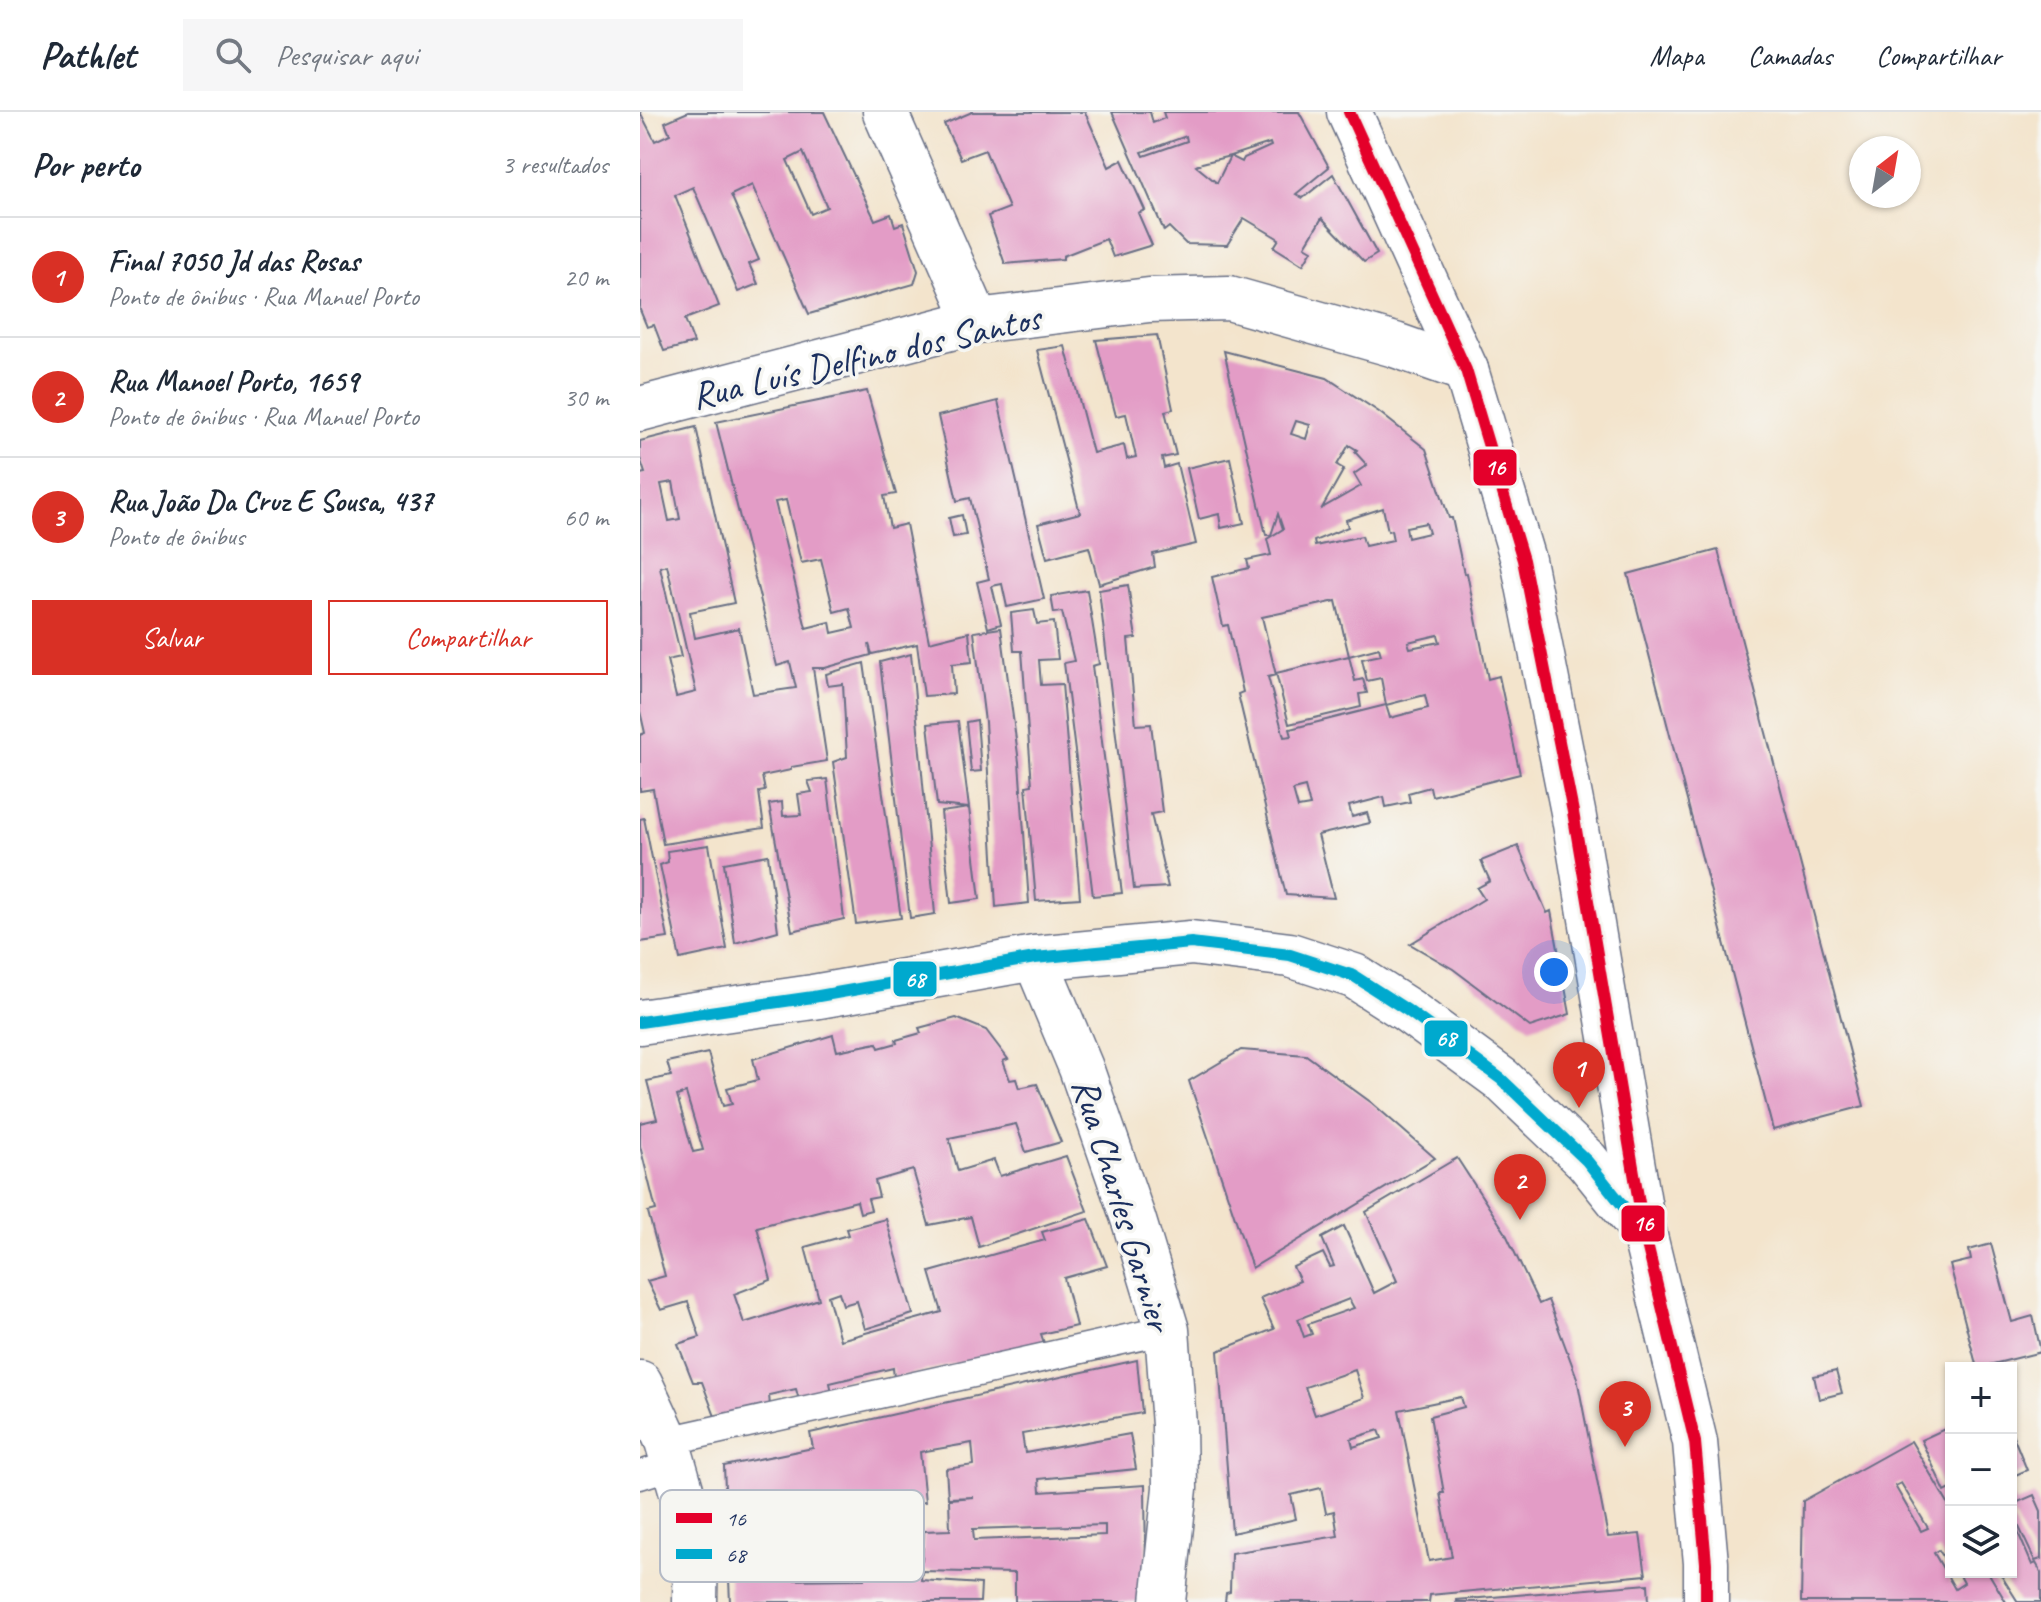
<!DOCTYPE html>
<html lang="pt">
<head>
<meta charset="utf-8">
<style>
	body { margin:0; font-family:Caveat,sans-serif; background:#f6f6f7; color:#1f2937 }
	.controls { position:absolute; right:24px; bottom:24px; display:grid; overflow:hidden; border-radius:0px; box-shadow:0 2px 6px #0004 }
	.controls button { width:72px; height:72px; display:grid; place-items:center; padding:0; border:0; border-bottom:2px solid #e0e1e3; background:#fff; color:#1f2937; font:40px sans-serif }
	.compass { position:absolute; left:1209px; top:24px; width:72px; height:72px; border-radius:50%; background:#fff; box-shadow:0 2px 6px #0004; rotate:31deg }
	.you { position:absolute; left:914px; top:860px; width:28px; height:28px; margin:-20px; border:6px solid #fff; border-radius:50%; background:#1a73e8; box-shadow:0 0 0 12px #1a73e833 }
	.badge { display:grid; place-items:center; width:52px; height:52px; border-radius:50%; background:#d93025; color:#fff; font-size:26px; font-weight:700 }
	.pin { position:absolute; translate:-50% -66px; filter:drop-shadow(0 2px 4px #0008) }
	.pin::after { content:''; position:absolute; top:42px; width:28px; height:24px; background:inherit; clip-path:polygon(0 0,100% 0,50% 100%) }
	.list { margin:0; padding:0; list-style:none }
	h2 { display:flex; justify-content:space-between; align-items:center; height:104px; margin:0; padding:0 32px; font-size:34px }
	h2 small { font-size:26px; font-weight:400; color:#747a83 }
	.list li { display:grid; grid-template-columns:52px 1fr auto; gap:24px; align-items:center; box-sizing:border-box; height:120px; padding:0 32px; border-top:2px solid #e0e1e3 }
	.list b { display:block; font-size:30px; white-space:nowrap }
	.list p { margin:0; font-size:26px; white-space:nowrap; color:#747a83 }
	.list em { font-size:26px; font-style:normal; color:#747a83 }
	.actions { display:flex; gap:16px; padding:24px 32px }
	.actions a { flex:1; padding:18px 0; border:2px solid #d93025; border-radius:0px; text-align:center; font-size:28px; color:#d93025 }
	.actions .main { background:#d93025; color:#fff }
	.icon { flex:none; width:44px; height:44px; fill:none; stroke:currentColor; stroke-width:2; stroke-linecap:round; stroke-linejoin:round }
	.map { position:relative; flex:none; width:1401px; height:1490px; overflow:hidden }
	header { display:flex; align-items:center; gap:48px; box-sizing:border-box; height:112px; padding:0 40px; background:#fff; border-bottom:2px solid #e0e1e3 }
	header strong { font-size:38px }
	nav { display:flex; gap:44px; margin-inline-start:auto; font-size:28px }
	.search { width:560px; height:72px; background:#f6f6f7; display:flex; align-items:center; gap:20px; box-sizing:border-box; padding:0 28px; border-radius:0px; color:#747a83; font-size:30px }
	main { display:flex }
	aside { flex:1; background:#fff }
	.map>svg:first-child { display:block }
	.building { fill:#e39cc6; fill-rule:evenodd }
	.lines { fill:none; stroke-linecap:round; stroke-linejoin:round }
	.lane-casing { stroke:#676e84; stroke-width:31 }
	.street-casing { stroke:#676e84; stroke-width:47 }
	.secondary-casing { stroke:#676e84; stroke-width:47 }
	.lane { stroke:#fff; stroke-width:28 }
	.street { stroke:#fff; stroke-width:44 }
	.secondary { stroke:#fff; stroke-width:44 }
	.bus-1-casing { stroke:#f6f6f2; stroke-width:18 }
	.bus-2-casing { stroke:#f6f6f2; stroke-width:18 }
	.bus-1 { stroke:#e4002b; stroke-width:12 }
	.bus-2 { stroke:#00a9ce; stroke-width:12 }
	.labels { text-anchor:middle; stroke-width:7; stroke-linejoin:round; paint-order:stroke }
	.street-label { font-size:38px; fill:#1b2f5e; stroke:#f6f6f2 }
	.key { fill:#f6f6f2; stroke:#b4bac6; stroke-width:2 }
	.key-label { font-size:22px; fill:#1b2f5e }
	.line-badge { stroke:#f6f6f2; stroke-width:3 }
	.badge-label { font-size:22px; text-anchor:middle; font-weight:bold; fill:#fff }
</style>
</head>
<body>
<header>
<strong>Pathlet</strong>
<div class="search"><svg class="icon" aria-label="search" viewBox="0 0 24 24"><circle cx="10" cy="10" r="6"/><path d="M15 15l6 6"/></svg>Pesquisar aqui</div>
<nav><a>Mapa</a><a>Camadas</a><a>Compartilhar</a></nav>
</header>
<main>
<aside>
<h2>Por perto<small>3 resultados</small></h2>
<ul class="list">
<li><span class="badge">1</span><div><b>Final 7050 Jd das Rosas</b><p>Ponto de ônibus · Rua Manuel Porto</p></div><em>20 m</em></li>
<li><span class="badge">2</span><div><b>Rua Manoel Porto, 1659</b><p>Ponto de ônibus · Rua Manuel Porto</p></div><em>30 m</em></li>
<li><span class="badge">3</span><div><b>Rua João Da Cruz E Sousa, 437</b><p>Ponto de ônibus</p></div><em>60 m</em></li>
</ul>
<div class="actions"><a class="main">Salvar</a><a>Compartilhar</a></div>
</aside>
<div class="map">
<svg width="1401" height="1490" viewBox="0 0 1401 1490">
	<rect width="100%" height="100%" fill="#f6f6f2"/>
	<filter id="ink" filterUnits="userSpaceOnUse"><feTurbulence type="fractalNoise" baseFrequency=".0125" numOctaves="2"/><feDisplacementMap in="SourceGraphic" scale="16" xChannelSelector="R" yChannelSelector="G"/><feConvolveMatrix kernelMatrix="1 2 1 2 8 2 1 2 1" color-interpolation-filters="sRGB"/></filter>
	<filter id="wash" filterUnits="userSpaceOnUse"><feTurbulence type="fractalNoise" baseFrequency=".006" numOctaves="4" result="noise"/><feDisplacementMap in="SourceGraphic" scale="32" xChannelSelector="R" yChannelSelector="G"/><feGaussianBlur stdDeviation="1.8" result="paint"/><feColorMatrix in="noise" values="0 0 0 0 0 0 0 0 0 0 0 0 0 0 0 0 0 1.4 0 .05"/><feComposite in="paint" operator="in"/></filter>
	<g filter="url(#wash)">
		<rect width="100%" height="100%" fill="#f3e4cc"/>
		<g id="blocks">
			<!-- building -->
			<g class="building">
				<path d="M 0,0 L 15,29 L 30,22 L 25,10 L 48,0 L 184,0 L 235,108 L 251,102 L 255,114 L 263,111 L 278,159 L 274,172 L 169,202 L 112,73 L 91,83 L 119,148 L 109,152 L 118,172 L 98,180 L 53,75 L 35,83 L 79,194 L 45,207 L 54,231 L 24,239 L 14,213 L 7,215 L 0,198 ZM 163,40 L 187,95 L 171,102 L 147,48 Z"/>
				<polygon points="332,0 445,0 469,55 482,48 505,98 498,101 512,133 473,145 466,127 423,144 423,147 365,152 348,104 369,96 345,38 321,47 304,12"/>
				<path d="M 472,0 L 510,0 L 513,11 L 525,6 L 523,0 L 659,0 L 689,55 L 656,82 L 663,86 L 693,62 L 737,142 L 724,150 L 682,106 L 665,134 L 672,138 L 663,153 L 634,135 L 639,127 L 604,106 L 587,133 L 546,132 L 529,115 L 524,119 ZM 546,24 L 547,29 L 504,44 L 502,40 ZM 630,31 L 631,34 L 604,46 L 602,50 L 590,44 ZM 590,44 L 577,71 L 556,54 L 562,51 Z"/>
				<polygon points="517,223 533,297 525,299 536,343 522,346 524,356 537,352 556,432 513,442 515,455 459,472 449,435 407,446 398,412 440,401 397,238 425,234 453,341 484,333 487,347 496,345 486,302 476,304 456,228"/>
				<path d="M 584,239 L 687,266 L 739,300 L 786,337 L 809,406 L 812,406 L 824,462 L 827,461 L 848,567 L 859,564 L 880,662 L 792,684 L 790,675 L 768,681 L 770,690 L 746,695 L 744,685 L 709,694 L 712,705 L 727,701 L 730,711 L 678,723 L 694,786 L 646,783 L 598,582 L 603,580 L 588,513 L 583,514 L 572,465 L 609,456 L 607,448 L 631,443 L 627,427 L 643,417 L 638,402 L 631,423 L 626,423 ZM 656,309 L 670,313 L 666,327 L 651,322 ZM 709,333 L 717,338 L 715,340 L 727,353 L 714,362 L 721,374 L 682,396 L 704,357 L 697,353 ZM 743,396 L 748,419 L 751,418 L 753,428 L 725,434 L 722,424 L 675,434 L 674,429 L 708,415 L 706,408 ZM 786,411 L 789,421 L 768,426 L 766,415 ZM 696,489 L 709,544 L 739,536 L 741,543 L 722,547 L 727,569 L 741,566 L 746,593 L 650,617 L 652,624 L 644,625 L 628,565 L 636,563 L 622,505 ZM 798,523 L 800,530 L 770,536 L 768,530 ZM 785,583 L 788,596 L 750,606 L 746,593 ZM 665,675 L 670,694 L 658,696 L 653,678 Z"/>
				<path d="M 227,279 L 256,382 L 244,384 L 250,416 L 266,412 L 289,530 L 329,520 L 332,550 L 312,552 L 314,582 L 284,584 L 277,532 L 232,542 L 229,532 L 231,543 L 185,556 L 173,556 L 187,649 L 151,655 L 151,658 L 122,664 L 125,679 L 119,680 L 124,716 L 23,732 L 13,677 L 0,679 L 0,623 L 5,621 L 0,599 L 0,362 L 5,361 L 0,346 L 0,329 L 56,315 L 94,491 L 50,500 L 55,526 L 99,516 L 113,582 L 156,576 L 150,550 L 137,554 L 76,310 ZM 33,370 L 40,407 L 29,409 L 21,372 ZM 146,388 L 161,451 L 181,447 L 194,500 L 209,496 L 214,516 L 192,521 L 190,510 L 166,516 L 135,390 ZM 27,453 L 56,580 L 36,585 L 27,548 L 41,545 L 20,455 Z"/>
				<polygon points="358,289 404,487 367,495 362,472 352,474 361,512 348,516 337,470 349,467 330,386 317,389 298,304"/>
				<polygon points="590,346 604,411 581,416 579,402 559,407 547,356"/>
				<polygon points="322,403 326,423 313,425 309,406"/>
				<polygon points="1078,438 1224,994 1133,1018 988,462"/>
				<polygon points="488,473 496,526 488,527 496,613 511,612 522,700 511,702 528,775 494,777 459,478"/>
				<polygon points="447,478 459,552 452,554 482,781 453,784 424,551 434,549 422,500 414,501 411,484"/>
				<polygon points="394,498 397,512 414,510 418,547 399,548 401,573 422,572 440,786 396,789 386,674 392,673 382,539 374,539 371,501"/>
				<polygon points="361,516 379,650 389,791 356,795 345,610 334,520"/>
				<polygon points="271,542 295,802 270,806 240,550"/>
				<polygon points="709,544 715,569 723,567 727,581 719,582 721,595 649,612 636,561"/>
				<polygon points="224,551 261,806 216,812 193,650 207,645 203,572 188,574 186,562"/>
				<polygon points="337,608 341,659 331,660 326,610"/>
				<polygon points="318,609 329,696 340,787 311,791 301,700 329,696 297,693 288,612"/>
				<polygon points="187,667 204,807 152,819 129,692 142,690 143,704 161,703 158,682 172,680 168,669"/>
				<polygon points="4,706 28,826 0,830 0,707"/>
				<polygon points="69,733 87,837 40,847 20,753 28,750 27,739"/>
				<polygon points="878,734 907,801 911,799 930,902 890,915 813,857 770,832 844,787 837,776 850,769 841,749"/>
				<polygon points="128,743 138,819 95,831 84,751"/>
				<path d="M 316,906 L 346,918 L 368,947 L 363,949 L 370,968 L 376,967 L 379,976 L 397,972 L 421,1030 L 386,1040 L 376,1012 L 309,1026 L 318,1059 L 354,1048 L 360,1064 L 426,1044 L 447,1099 L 339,1135 L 331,1105 L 289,1113 L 273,1058 L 235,1069 L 239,1085 L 228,1087 L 231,1098 L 220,1101 L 217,1089 L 117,1115 L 131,1168 L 94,1182 L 104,1211 L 179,1187 L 165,1135 L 208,1123 L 206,1117 L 246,1107 L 273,1202 L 225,1217 L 217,1189 L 203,1193 L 199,1180 L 188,1184 L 200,1228 L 302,1200 L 290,1160 L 405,1128 L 402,1120 L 449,1107 L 467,1154 L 424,1166 L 436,1214 L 401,1222 L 404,1231 L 254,1266 L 253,1256 L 190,1271 L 192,1280 L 159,1288 L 156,1277 L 129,1283 L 130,1294 L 76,1307 L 62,1270 L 53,1270 L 38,1232 L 60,1225 L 48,1190 L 21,1198 L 7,1169 L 25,1164 L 8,1100 L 16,1098 L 0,1034 L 0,1011 L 17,1007 L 7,969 L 31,964 L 27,950 L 68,941 L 83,994 L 92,992 L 87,976 L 118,968 L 113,947 L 193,923 L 197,939 L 237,931 L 239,936 L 257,931 L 256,928 L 281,921 L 279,916 ZM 46,981 L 63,1038 L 53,1040 L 37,984 Z"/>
				<polygon points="601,938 666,943 732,991 795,1046 612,1156 549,969"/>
				<path d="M 817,1046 L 865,1120 L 899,1192 L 908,1188 L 937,1266 L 968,1425 L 1000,1422 L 1006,1463 L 790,1483 L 789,1490 L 585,1490 L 586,1481 L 590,1480 L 591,1441 L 698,1424 L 694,1399 L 686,1401 L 681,1376 L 651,1383 L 656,1407 L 592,1421 L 578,1239 L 634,1217 L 620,1186 L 660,1169 L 653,1155 L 683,1141 L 690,1155 L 694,1154 L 682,1126 L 704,1114 L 734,1181 L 757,1169 L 726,1100 ZM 709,1187 L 714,1196 L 668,1212 L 672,1222 L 664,1225 L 658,1207 ZM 715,1258 L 724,1286 L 675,1303 L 665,1275 ZM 821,1285 L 824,1295 L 790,1304 L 804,1381 L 800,1381 L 812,1445 L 789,1449 L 759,1298 ZM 739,1318 L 742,1326 L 713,1335 L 711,1327 Z"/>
				<polygon points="1351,1132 1372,1210 1393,1204 1401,1240 1337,1256 1310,1153 1331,1148 1329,1138"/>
				<path d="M 497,1248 L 502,1301 L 382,1322 L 385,1341 L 490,1322 L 496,1357 L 399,1367 L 400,1380 L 505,1373 L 506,1464 L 502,1490 L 375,1490 L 375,1461 L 282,1459 L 281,1468 L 341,1472 L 340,1490 L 90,1490 L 84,1354 L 173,1336 L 170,1321 ZM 332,1331 L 334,1353 L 306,1357 L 308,1386 L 334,1385 L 309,1387 L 310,1418 L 284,1419 L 282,1448 L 225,1453 L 224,1467 L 142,1468 L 143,1458 L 226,1452 L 223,1399 L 285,1390 L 280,1340 ZM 195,1404 L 197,1413 L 145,1421 L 144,1413 ZM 465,1413 L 465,1423 L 334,1428 L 333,1417 Z"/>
				<polygon points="1196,1259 1202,1281 1179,1287 1174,1264"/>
				<polygon points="1311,1314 1311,1377 1305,1380 1281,1328"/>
				<polygon points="1371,1319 1387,1358 1371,1365"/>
				<path d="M 1271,1329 L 1311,1397 L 1311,1448 L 1307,1451 L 1299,1438 L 1294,1441 L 1315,1477 L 1324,1471 L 1318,1460 L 1348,1460 L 1366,1490 L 1161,1490 L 1163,1389 ZM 1261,1371 L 1288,1416 L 1281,1419 L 1255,1374 Z"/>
				<polygon points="1371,1379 1376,1391 1394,1383 1401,1399 1401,1447 1395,1449 1371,1398"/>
				<polygon points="1371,1404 1392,1453 1396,1451 1401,1460 1401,1490 1378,1490 1359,1460 1371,1460"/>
				<polygon points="1008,1472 1009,1490 816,1490 816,1488"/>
			</g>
		</g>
	</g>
	<g filter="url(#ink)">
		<use href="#blocks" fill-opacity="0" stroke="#676e84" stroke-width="2"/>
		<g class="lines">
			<!-- lane casing -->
			<g class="lane-casing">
				<g id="lane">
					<polyline points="27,1329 527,1218"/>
					<polyline points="0,1363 32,1353"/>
				</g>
			</g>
			<!-- street casing -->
			<g class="street-casing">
				<g id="street">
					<polyline points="245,0 337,209"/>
					<polyline points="0,297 337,209 509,188 589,186 755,233 826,258"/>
					<polyline points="395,846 441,956 494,1109 527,1218 534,1313 535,1376 523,1490"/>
					<polyline points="0,910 173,885 395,846 551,831 650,843 714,864 767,898 861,967 947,1049 1004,1120"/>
					<polyline points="0,1271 27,1329 56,1429 55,1490"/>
				</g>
			</g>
			<!-- secondary casing -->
			<g class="secondary-casing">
				<polyline id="secondary" points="709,0 826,258 883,448 933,700 1004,1120 1055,1330 1066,1451 1066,1490"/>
			</g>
			<!-- lane -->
			<use href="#lane" class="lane"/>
			<!-- street -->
			<use href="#street" class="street"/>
			<!-- secondary -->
			<use href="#secondary" class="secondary"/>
			<!-- bus-1 casing -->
			<g class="bus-1-casing">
				<polyline id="bus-1" points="709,0 826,258 883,448 933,700 1004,1120 1055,1330 1066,1451 1066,1490"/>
			</g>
			<!-- bus-2 casing -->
			<g class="bus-2-casing">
				<polyline id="bus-2" points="0,910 173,885 395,846 551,831 650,843 714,864 767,898 861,967 947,1049 1004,1120"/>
			</g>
			<!-- bus-1 -->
			<use href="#bus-1" class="bus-1"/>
			<!-- bus-2 -->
			<use href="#bus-2" class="bus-2"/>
		</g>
	</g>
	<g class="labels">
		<!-- street labels -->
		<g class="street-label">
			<text transform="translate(226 244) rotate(-13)" y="13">Rua Luís Delfino dos Santos</text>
			<text transform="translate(483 1092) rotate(73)" y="13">Rua Charles Garnier</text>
		</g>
	</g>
	<!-- legend -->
	<rect x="20" y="1378" width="264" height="92" rx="12" class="key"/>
	<rect x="36" y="1401" width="36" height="10" fill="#e4002b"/>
	<rect x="36" y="1437" width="36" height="10" fill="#00a9ce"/>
	<g class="key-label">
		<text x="86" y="1414">16</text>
		<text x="86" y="1450">68</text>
	</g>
	<g class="line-badge">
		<rect x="832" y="336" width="46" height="39" rx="8" fill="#e4002b"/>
		<rect x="252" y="848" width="46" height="38" rx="8" fill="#00a9ce"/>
		<rect x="783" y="907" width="46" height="39" rx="8" fill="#00a9ce"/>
		<rect x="980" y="1092" width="46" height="39" rx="8" fill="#e4002b"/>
	</g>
	<g class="badge-label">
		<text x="855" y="363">16</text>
		<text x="275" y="875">68</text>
		<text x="806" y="934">68</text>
		<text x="1003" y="1119">16</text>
	</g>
</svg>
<div class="controls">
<button>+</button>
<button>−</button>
<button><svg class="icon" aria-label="layers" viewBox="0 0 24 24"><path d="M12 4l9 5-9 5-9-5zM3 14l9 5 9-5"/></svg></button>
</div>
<svg class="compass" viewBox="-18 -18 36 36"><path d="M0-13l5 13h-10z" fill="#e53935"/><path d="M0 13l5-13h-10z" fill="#747a83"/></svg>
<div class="you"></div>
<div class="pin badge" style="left:939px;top:996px">1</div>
<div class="pin badge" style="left:880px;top:1108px">2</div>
<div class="pin badge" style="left:985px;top:1335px">3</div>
</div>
</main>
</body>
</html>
